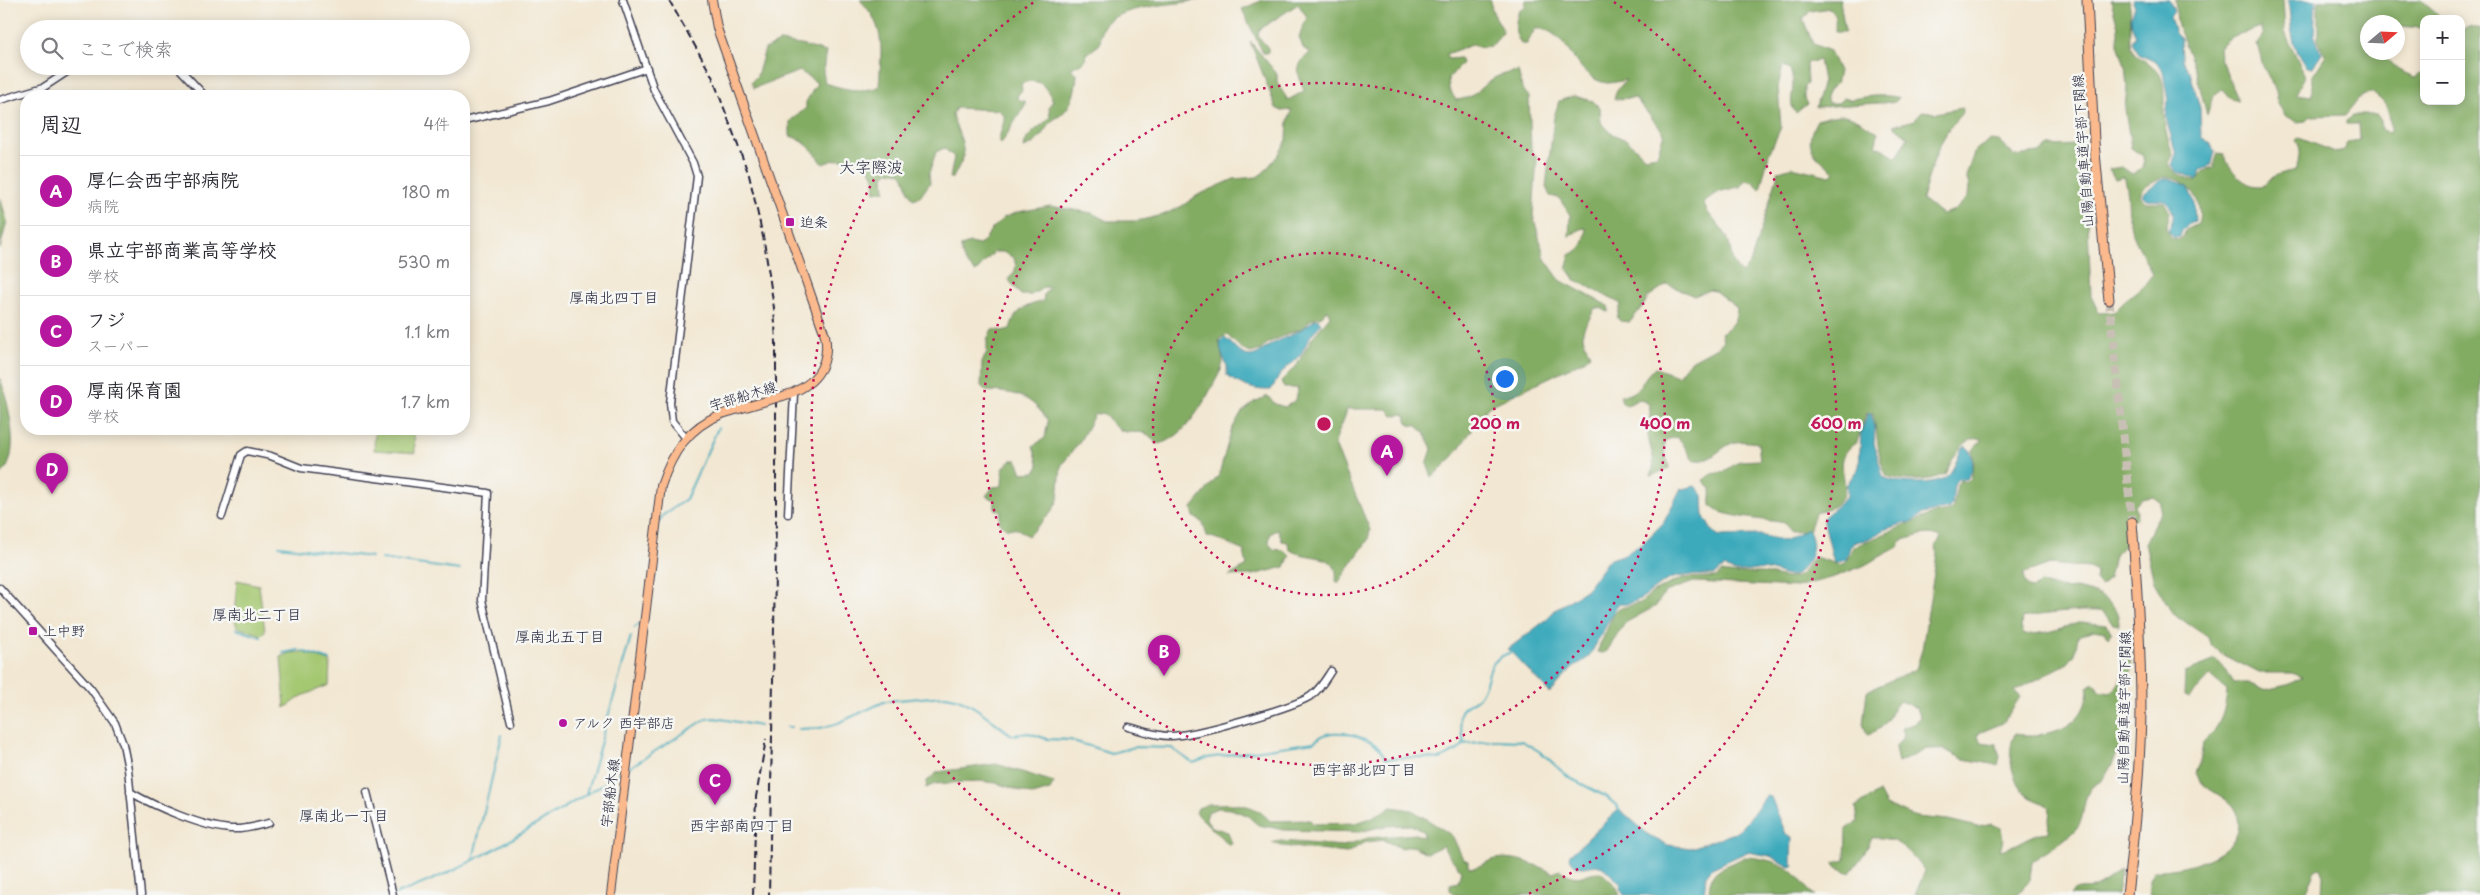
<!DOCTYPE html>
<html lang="ja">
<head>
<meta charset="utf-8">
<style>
	body { margin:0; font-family:"Playpen Sans","Klee One",sans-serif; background:#f2f2f3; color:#2b2b33 }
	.controls { position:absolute; right:15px; top:15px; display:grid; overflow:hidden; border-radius:10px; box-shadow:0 2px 12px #0003 }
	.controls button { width:45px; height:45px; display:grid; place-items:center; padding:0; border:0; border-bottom:1px solid #e1e1e2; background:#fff; color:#2b2b33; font:25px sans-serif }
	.compass { position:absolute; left:2360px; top:15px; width:45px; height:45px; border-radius:50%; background:#fff; box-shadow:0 2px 12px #0003; rotate:71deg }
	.you { position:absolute; left:1504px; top:378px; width:18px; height:18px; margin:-12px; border:4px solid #fff; border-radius:50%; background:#1a73e8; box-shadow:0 0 0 8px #1a73e833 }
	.badge { display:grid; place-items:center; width:32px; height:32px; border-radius:50%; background:#b5179e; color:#fff; font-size:16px; font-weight:700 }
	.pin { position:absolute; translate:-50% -41px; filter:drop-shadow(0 1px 2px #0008) }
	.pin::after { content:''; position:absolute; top:26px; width:18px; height:15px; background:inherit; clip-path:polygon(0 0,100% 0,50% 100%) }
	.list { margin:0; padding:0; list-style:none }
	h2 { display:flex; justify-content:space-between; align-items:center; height:65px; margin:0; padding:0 20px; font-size:21px }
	h2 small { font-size:16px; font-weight:400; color:#7c7c81 }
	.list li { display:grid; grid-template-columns:32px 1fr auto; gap:15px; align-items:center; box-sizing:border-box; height:70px; padding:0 20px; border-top:1px solid #e1e1e2 }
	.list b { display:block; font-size:19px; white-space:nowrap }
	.list p { margin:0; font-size:16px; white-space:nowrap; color:#7c7c81 }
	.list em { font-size:16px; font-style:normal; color:#7c7c81 }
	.icon { flex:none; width:28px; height:28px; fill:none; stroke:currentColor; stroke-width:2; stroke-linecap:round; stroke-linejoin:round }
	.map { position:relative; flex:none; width:2480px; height:895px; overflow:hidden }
	.search { position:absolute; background:#fff; box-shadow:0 2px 12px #0003; left:20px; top:20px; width:450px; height:55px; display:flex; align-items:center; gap:12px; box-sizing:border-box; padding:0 18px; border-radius:28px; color:#7c7c81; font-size:19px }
	.panel { position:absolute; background:#fff; box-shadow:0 2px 12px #0003; left:20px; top:90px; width:450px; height:345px; border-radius:20px }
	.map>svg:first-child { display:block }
	.green { fill:#a4c771; stroke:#637456 }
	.forest { fill:#83ac63; stroke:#52674f; fill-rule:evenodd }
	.water { fill:#3daabc; stroke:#30667c }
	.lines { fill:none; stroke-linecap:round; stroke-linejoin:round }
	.stream { stroke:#3daabc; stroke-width:2 }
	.highway-tunnel { stroke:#c8c0b4; stroke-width:9; stroke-dasharray:9 4.5; stroke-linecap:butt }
	.minor-casing { stroke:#414052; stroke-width:9 }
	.major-casing { stroke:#414052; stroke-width:10 }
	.highway-casing { stroke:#414052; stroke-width:11 }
	.minor { stroke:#fff; stroke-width:6 }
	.major { stroke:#fbba8d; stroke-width:8 }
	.highway { stroke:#fbba8d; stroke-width:9 }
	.rail { stroke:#22223b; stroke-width:2; stroke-dasharray:8 4; stroke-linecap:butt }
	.major-bridge-casing { stroke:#414052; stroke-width:10; stroke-linecap:butt }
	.major-bridge { stroke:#fbba8d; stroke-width:8 }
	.ring { fill:none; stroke:#c2185b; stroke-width:2.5; stroke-dasharray:2.5 5 }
	.poi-dot { fill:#b5179e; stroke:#f6f6f2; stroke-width:2 }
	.labels { text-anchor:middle; stroke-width:5; stroke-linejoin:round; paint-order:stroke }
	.street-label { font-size:14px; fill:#22223b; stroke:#f6f6f2 }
	.poi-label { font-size:14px; fill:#22223b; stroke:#f6f6f2; text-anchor:start }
	.neighbourhood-label { font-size:15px; fill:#22223b; stroke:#f6f6f2 }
	.quarter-label { font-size:16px; fill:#22223b; stroke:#f6f6f2 }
	.centre { fill:#c2185b; stroke:#f6f6f2; stroke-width:2.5 }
	.ring-label { font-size:15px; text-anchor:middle; font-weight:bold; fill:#c2185b; stroke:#f6f6f2; stroke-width:5; stroke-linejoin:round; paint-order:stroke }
</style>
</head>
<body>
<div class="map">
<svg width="2480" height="895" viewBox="0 0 2480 895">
	<rect width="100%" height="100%" fill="#f6f6f2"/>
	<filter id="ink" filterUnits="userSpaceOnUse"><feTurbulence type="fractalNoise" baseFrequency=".02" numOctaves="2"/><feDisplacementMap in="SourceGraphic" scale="10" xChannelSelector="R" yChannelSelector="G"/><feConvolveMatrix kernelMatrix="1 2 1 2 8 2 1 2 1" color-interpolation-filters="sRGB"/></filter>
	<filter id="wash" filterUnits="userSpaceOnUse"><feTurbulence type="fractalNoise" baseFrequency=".0096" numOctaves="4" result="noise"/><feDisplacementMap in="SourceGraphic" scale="20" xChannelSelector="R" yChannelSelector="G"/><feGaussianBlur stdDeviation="1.12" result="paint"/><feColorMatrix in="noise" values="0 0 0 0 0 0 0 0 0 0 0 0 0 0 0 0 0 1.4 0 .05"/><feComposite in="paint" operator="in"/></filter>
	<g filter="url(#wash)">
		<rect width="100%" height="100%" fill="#f2e7d2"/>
		<!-- green -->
		<g class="green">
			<polygon points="375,429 414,429 415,453 374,450"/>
			<polygon points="237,580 259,585 265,631 262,635 237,627 234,617"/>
			<polygon points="302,652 330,661 329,685 302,696 285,708 281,657 290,653"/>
		</g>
		<!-- forest -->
		<g class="forest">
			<path d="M 860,0 L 1199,0 C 1176,5 1113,5 1102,29 C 1100,34 1101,40 1100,44 L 1087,54 L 1084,62 L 1071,68 L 1077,74 C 1076,89 1073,104 1062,114 C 1059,117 1055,118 1052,121 C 1040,134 1043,140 1024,148 C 1025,133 1041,128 1050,117 L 1049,106 L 1053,101 C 1046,86 1038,76 1021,84 L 1022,90 L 1017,96 L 1019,100 L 1025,101 L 1025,105 L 1001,144 L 999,142 C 999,133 1005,124 1004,115 L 998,110 L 956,108 L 952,115 L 962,142 L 964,156 L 953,178 L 950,178 L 954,157 L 944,148 L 936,152 L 929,173 L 930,183 L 920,197 L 913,199 C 907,190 907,182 902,173 L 889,171 L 884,176 L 885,190 L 875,192 C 874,187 875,180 873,175 C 866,155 838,157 823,164 C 814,151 806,141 790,136 L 790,121 L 806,108 L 806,102 L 817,83 L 800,71 L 754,88 L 751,82 L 757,76 L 765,49 L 780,42 L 801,45 L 826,52 L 823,71 L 825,83 C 844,89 859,93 879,87 C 881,50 887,28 860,0 Z"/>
			<path d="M 1263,0 L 1491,0 C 1490,13 1499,20 1503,31 L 1492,46 L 1482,47 L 1471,45 L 1446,54 L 1448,59 L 1460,58 L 1462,63 L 1448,79 L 1449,89 L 1456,100 C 1474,98 1474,93 1487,83 C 1496,75 1507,73 1518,71 L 1522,88 L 1529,97 L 1531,149 L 1537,158 L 1533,215 L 1545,259 L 1560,280 L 1608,306 L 1609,311 L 1607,312 L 1602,308 L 1595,308 C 1582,335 1578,327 1590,355 L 1583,361 L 1488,407 L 1453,457 L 1432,477 L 1427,464 L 1432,449 L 1425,433 L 1417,426 L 1409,425 L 1404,414 L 1393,416 L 1388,409 L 1347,409 C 1344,423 1337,431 1335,445 L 1370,530 L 1368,540 L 1338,583 L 1336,581 C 1341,550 1303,561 1289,549 L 1288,542 L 1282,541 L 1278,529 L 1270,534 L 1269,543 L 1273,549 L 1283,550 L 1290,555 L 1285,567 L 1252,575 L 1229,576 L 1247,566 L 1244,551 C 1231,546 1221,539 1207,536 L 1203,523 L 1194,517 L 1192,508 L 1219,475 L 1231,431 L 1241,413 L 1254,402 L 1268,396 L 1275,404 L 1285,407 L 1296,400 L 1298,388 L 1284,388 L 1281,381 L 1297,365 L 1312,338 L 1330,316 L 1327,309 L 1322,316 L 1312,319 L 1302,328 L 1268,343 L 1261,350 L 1251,353 L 1243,350 L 1227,335 L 1219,339 L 1223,362 L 1221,370 C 1208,394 1186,442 1156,444 C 1145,425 1136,437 1120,430 C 1112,426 1109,418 1102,413 L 1094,415 L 1080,441 L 1061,466 L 1058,500 L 1051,513 L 1028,536 L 1018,529 L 1006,528 L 999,522 L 1001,511 L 995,509 L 994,500 L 986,496 L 993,487 L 1002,486 L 1003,469 L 1010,460 L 1017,460 L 1022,473 L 1035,472 L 1039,466 L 1033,446 L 1045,438 L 1048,421 C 1031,395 1015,392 986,391 L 981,386 L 982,362 L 987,352 L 987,340 L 992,329 L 1002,331 L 1010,329 C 1015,310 1025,306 1043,301 L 1044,294 L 1049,288 L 1045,287 L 1031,295 L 1021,295 L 1008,279 C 1016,273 1017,267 1014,258 L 1003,252 L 994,252 L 976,272 C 966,265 961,259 961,246 L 970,243 L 979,245 L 984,242 L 990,231 L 1003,218 L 1018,212 L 1050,206 L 1092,213 L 1107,221 L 1137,221 L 1163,215 L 1182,206 L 1198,195 L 1234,179 L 1257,177 L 1264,172 L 1279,154 L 1287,140 L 1288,121 L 1292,110 L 1282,111 L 1276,108 L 1250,41 L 1277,74 L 1277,83 L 1288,100 L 1304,91 C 1298,72 1293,67 1310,53 L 1303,48 L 1299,37 L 1307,17 L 1298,4 L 1259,30 L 1258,36 L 1268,48 L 1268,53 L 1263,53 L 1242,9 Z"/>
			<path d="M 1526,0 L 1840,0 L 1845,32 L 1835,32 C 1835,24 1837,14 1830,8 L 1810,11 L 1803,19 L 1813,44 L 1830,51 L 1839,71 L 1836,84 C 1828,90 1825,93 1828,103 L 1838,103 L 1844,98 L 1850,100 C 1861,96 1889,94 1899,98 L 1895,102 L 1816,107 L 1823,81 L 1819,60 L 1806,63 L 1807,84 L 1804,87 L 1804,99 L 1807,104 L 1796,113 C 1785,101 1799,87 1789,68 L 1783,66 L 1778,87 L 1781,127 L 1769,154 L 1760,189 L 1753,182 L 1745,180 L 1740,187 C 1724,190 1714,191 1704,204 C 1708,218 1721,224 1727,237 C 1733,252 1729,263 1742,273 L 1750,264 L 1779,171 L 1792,167 L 1830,176 L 1835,172 C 1814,154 1802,148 1817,120 C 1849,110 1851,116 1878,132 L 1876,145 L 1897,157 L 1908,137 L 1893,125 L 1915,120 L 1923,111 L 1936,113 L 1962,108 L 1962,113 C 1938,138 1932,166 1922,199 L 1942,214 L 1955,210 L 1968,197 L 1969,186 L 1966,176 L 1975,150 L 1991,140 L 1999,141 L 2015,156 L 2039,153 L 2050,146 L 2079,145 L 2085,152 L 2091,296 L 2099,313 L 2114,312 C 2126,296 2140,292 2152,275 C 2147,260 2132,238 2130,224 C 2127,208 2130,193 2124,177 L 2115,179 L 2109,169 L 2122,167 L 2132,174 L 2144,167 L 2143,156 L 2131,148 L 2125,109 L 2127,87 L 2125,66 L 2118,44 L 2118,27 L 2111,0 L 2128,0 C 2133,12 2129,29 2130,42 C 2131,59 2153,61 2160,75 C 2166,87 2163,101 2164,114 C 2164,127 2169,143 2173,155 L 2169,163 C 2173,174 2186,178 2197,181 L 2204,171 L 2213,168 L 2218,153 L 2224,154 C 2228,168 2246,191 2264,185 C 2267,183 2270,180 2273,177 C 2280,173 2288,172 2295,170 C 2300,159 2303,151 2296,140 L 2299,138 L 2338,153 L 2345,149 L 2347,142 L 2360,140 L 2359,124 L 2346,124 L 2346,120 L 2353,115 L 2377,115 L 2381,121 L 2382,130 L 2386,133 L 2391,131 C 2389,109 2389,105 2371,92 L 2359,98 L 2345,115 L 2311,116 L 2306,121 L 2297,122 L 2285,115 L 2278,104 L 2276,91 L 2263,66 L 2257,44 L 2264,35 L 2261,27 L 2231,37 L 2219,47 L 2220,58 L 2239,101 L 2231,99 L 2222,89 L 2213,96 L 2207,115 L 2196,72 L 2177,23 L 2175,0 L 2283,0 L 2285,32 L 2305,76 L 2296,94 L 2312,96 L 2312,77 L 2325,57 L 2318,40 L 2318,0 L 2421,0 L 2439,16 L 2438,19 L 2424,19 L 2424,28 L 2398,26 L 2398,22 L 2368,22 L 2368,52 L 2384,53 C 2388,65 2403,73 2415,77 L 2424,70 L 2424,101 L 2461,101 L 2461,29 L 2470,26 L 2480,29 L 2480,895 L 2322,895 L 2323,876 L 2320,868 L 2315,870 L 2304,895 L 2149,895 L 2149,879 L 2154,870 C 2183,871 2253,854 2236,812 C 2229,794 2203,793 2196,773 L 2200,763 L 2203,743 C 2219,729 2226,711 2227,690 L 2210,676 L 2189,698 L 2184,696 L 2185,672 L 2216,660 L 2224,667 L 2234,683 L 2248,683 L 2264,690 L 2287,685 L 2303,677 L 2292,673 L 2259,673 L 2222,654 L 2212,646 L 2209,638 L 2172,613 L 2154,582 L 2145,543 L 2161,511 L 2161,503 L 2153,497 L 2141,499 L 2134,507 L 2137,512 L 2136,519 L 2129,519 L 2125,526 L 2126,544 L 2114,555 L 2109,579 L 2101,586 L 2096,580 L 2097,572 L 2089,568 L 2050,564 L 2025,573 L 2024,580 L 2027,587 L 2034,588 L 2040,583 C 2048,584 2055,587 2063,589 C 2067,589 2071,588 2075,588 C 2096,591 2119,602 2119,625 L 2113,624 C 2109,620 2106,614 2102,612 C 2093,608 2034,615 2022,618 L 2021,628 L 2024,635 L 2048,632 L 2082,622 L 2106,625 L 2112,633 L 2109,637 L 2105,632 L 2094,630 L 2078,636 L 2075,654 L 2068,663 L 2015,691 L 2020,697 L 2003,723 L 1979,733 L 1978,737 L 1981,742 L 1996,744 L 2000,756 L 1998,765 L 1963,759 L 1943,749 L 1927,749 L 1898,763 L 1895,748 L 1904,736 L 1902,728 L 1916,723 L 1920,716 L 1917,708 L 1900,701 C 1885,715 1891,728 1867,734 L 1863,724 L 1867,691 L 1916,669 L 1922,650 L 1937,554 L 1936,546 L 1941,538 C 1929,530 1914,537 1901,541 L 1898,547 L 1863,566 L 1834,577 L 1796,587 L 1694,582 L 1665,592 L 1656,606 L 1625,623 L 1607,651 L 1603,653 L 1597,652 L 1614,613 L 1621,608 L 1640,603 L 1653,592 L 1682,578 L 1716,577 L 1722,572 C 1735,575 1745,573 1757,573 C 1772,572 1786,583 1800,575 C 1806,571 1808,561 1815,557 L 1840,565 L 1846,562 L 1853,547 L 1932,514 L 1949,511 L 1953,507 L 1957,485 L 1960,480 L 1965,482 L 1971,479 L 1974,462 L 1972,451 L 1983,439 C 1962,435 1953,459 1945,474 C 1927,482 1906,482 1887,476 C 1876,457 1879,433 1872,412 L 1866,414 L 1857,442 C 1824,462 1861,487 1834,506 C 1829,509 1821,510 1815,513 L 1809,531 L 1790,532 L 1785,523 C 1773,520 1714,517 1711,505 C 1710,500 1712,494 1711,489 L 1703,480 L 1712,474 L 1723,472 L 1740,461 L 1760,460 L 1758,443 C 1749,442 1738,440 1730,444 C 1715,452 1710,464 1692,459 L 1682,442 L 1676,437 L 1666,440 L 1664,448 L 1669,468 L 1651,476 C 1657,457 1651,455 1648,436 C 1647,427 1652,416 1649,404 L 1639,399 L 1626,406 L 1622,403 L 1620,395 C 1643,396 1639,379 1655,368 L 1678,376 L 1689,362 L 1717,347 L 1723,340 L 1721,333 C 1731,327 1737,320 1737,308 L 1715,291 L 1709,290 L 1694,296 L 1667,284 L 1648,297 L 1645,303 L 1630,322 L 1620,321 L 1617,318 L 1621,304 L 1574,279 L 1567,269 L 1570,255 C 1583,248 1585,243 1586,228 L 1580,229 L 1569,237 L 1570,215 L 1559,198 L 1550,196 L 1546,187 L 1554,117 L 1559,101 L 1574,96 L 1593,101 L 1600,108 L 1601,123 L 1613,134 L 1628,141 L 1645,157 L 1657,155 L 1664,133 L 1635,98 L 1614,99 L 1617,90 L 1626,80 C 1620,81 1613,83 1607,83 C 1573,79 1567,25 1535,29 L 1527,44 L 1521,44 C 1513,32 1515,24 1519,10 L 1525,7 ZM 2163,177 C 2187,177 2205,200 2198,224 L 2186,230 L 2183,237 L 2178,240 L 2172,239 L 2166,228 L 2170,212 L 2164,202 L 2145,202 L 2140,195 L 2145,187 Z"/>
			<polygon points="0,197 7,221 0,249"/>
			<path d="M 0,378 C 8,401 23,459 0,475 Z"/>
			<path d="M 2120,657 L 2128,657 C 2136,671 2126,679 2125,693 C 2124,703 2128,714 2126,724 C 2123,741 2113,767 2102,780 C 2099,783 2095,784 2092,787 C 2083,796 2085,812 2080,823 C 2074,836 2044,853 2032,861 L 2030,880 L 2017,895 L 1915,895 L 1925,871 C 1910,852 1898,836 1872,838 L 1864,854 L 1850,873 L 1835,866 L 1834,863 L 1845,860 L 1846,829 L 1858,821 L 1856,807 L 1879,792 L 1886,805 L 1916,817 L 1948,820 L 1978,827 L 1992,824 L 2001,828 L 2003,840 L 2000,850 C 2018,847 2030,833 2048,832 L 2050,808 C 2043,801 2032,800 2026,794 C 2011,780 2006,751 2015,734 C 2049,739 2088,727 2088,687 L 2094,683 L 2100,691 L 2110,693 L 2119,683 L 2125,665 Z"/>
			<polygon points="996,764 1054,782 1050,790 1033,795 996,783 979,781 935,784 926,788 927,781 938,772"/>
			<path d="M 1209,804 C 1233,804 1253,801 1270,821 L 1310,820 L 1314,824 L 1356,823 L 1374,817 L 1391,807 L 1412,810 L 1447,832 L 1453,837 L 1463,859 L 1468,861 L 1468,866 L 1472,868 C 1478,867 1482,865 1487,862 C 1508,852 1534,864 1553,873 L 1560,870 C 1582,884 1580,872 1601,872 L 1616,886 L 1620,895 L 1454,895 L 1450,890 L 1450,884 L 1458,882 L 1461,871 L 1442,846 L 1427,853 L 1412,846 L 1401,848 L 1383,840 L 1366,842 L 1347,853 L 1282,846 L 1272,843 L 1280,841 L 1343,846 L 1368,838 L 1416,834 L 1424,837 L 1423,831 L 1411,825 L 1384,826 L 1359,832 L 1285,830 L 1258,825 L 1248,816 L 1231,809 L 1217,808 L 1208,812 L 1206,819 L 1212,827 L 1228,832 L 1232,844 L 1229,845 L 1196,813 L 1198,808 Z"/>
			<path d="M 1744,857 C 1761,857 1785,863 1796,875 C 1804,883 1806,890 1815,895 L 1709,895 C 1709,865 1723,870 1744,857 Z"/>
			<path d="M 2121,869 L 2117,895 L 2070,895 C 2076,885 2087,891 2097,887 C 2106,882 2113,877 2121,869 Z"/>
		</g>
		<!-- water -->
		<g class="water">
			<path d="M 2132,0 L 2169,0 L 2174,11 L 2170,17 L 2175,33 L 2181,39 L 2182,60 L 2190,72 L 2200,108 L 2201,137 L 2210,143 L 2215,152 L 2211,166 L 2201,170 L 2198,180 L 2176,171 L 2172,165 L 2176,154 L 2166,118 L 2168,101 L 2163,72 L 2158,63 L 2140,55 L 2132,42 L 2136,35 C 2130,27 2130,16 2135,7 Z"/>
			<path d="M 2288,0 L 2316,0 L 2314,34 L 2321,53 L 2313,67 L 2307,67 C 2289,42 2292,28 2288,0 Z"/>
			<path d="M 2163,179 L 2169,179 L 2188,186 L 2194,202 L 2195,222 C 2186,225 2182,228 2180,237 L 2174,238 L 2168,230 C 2176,216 2175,211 2164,200 L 2146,199 L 2142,195 Z"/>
			<path d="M 1315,319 L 1319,320 L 1321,324 L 1311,335 L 1300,356 L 1281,373 L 1271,390 C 1253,391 1241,385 1227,376 L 1227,366 L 1221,352 L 1220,341 L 1224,338 C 1232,342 1237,352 1245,355 C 1256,359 1264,348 1272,344 C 1288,336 1302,331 1315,319 Z"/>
			<path d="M 1868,414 L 1871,414 L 1875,428 L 1874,443 L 1883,477 C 1897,484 1935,486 1947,476 C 1954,470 1958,456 1962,448 L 1966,446 C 1975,454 1974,471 1967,479 L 1957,479 L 1954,485 L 1952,504 L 1949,508 L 1923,514 L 1913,521 L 1886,529 L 1866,540 L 1854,542 L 1850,547 L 1846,560 L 1834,563 L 1823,518 L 1847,497 L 1847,484 L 1859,467 L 1861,432 Z"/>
			<path d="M 1695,486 L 1703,495 L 1704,517 L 1711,529 L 1719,536 L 1760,535 L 1784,541 L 1808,529 C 1818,548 1811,562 1795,575 C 1784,578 1778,572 1768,570 C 1753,567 1738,578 1725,567 C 1721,569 1719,572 1716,574 C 1713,576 1682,574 1673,578 C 1652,585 1641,607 1618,604 L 1589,657 L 1570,670 L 1550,693 L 1508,649 L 1546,620 L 1555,610 L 1587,589 L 1608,560 L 1623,555 L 1645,541 L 1664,522 L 1681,488 L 1683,489 Z"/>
			<path d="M 1766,796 L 1771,797 L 1786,834 L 1792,837 L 1791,861 L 1794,866 L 1790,867 L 1770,856 L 1747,852 L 1712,868 L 1706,876 L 1704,895 L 1624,895 L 1620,889 L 1621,884 C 1615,880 1605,867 1600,866 C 1588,863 1577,875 1569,856 L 1617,811 L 1624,813 L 1651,837 L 1668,845 L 1691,848 L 1735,833 L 1742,828 Z"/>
		</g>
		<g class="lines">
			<!-- stream -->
			<g class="stream">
				<polyline points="660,522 662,516 686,499 718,428"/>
				<polyline points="279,546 371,557"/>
				<polyline points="381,559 460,570"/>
				<polyline points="634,628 639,624"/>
				<polyline points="236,629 261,637"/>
				<polyline points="302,651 330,660"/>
				<polyline points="283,653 299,650"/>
				<polyline points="787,727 791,727"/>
				<path d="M 799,729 L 820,728 L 836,724 L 886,701 L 944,696 C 969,697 992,722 1012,735 L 1029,733 L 1047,739 L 1070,740 L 1111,753 L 1135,747 L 1171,748 L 1193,763 L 1207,758 L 1314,742 C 1318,739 1322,735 1327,734 C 1341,730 1366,737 1377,746 C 1381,749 1383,755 1386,759 L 1414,757 L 1440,759 L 1458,750 L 1464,744 L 1494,740 L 1522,741 L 1542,753 L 1568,777 L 1605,796 L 1616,805 L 1621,813"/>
				<path d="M 1464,744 C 1464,736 1458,720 1460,714 C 1462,705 1474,703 1479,697 C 1493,679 1482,661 1512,652"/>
				<polyline points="630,767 706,719 715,718 760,726"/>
				<polyline points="586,794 631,636"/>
				<polyline points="473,859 502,735"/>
				<path d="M 396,894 C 478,865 550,816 624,771"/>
			</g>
		</g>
	</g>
	<g filter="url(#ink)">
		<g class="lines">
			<!-- highway-tunnel -->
			<polyline class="highway-tunnel" points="2109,300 2132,522"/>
			<!-- minor casing -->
			<g class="minor-casing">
				<g id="minor">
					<polyline points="623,0 654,90 693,163 697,176 670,403 672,421 685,437"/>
					<polyline points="177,66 205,96"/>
					<polyline points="0,100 44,87 76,66"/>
					<polyline points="464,121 549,101 647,68"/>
					<polyline points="788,514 794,393"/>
					<polyline points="222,516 241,455 247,451 271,456 301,468 488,493 482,600 511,722"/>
					<polyline points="0,588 91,689 115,723 123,744 128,769 141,895"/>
					<path d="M 1128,727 C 1141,730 1155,736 1169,736 C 1189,737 1297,707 1312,695 C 1320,689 1325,680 1331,671"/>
					<path d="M 130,792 C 156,807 202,827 231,829 C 245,830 257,826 269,823"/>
					<polyline points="367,792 393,895"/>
				</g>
			</g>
			<!-- major casing -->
			<g class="major-casing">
				<g id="major">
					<path d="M 712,0 L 717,28 L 825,335 C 831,367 813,387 783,396"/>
					<path d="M 611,895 L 661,486 C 672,453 688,427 722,414"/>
				</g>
			</g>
			<!-- highway casing -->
			<g class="highway-casing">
				<g id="highway">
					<polyline points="2087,0 2094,142 2109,300"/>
					<path d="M 2127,895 C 2134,834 2140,774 2141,712 C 2141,649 2137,585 2132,522"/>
				</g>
			</g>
			<!-- minor -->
			<use href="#minor" class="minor"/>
			<!-- major -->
			<use href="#major" class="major"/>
			<!-- highway -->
			<use href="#highway" class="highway"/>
			<!-- rail -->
			<g class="rail">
				<polyline points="669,0 712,76 749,175 764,241 774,308 776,342 776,520 769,895"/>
				<polyline points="753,895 756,797 766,739"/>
			</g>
			<!-- major-bridge casing -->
			<g class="major-bridge-casing">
				<polyline id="major-bridge" points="722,414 783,396"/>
			</g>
			<!-- major-bridge -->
			<use href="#major-bridge" class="major-bridge"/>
		</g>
	</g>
	<!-- distance rings -->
	<g class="ring">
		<circle cx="1324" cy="424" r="171"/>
		<circle cx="1324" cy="424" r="341"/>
		<path d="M1120 894A512 512 0 0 1 1034 2M1614 2A512 512 0 0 1 1528 894"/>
	</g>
	<!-- markers -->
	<g class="poi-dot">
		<rect x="785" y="217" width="10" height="10" rx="2.5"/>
		<rect x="28" y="626" width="10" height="10" rx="2.5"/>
		<circle cx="563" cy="723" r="5"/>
	</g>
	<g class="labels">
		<!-- street labels -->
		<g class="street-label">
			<text transform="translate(2083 151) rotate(-94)" y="5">山陽自動車道宇部下関線</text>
			<text transform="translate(743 396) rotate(-17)" y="5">宇部船木線</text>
			<text transform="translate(2124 708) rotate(-89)" y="5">山陽自動車道宇部下関線</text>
			<text transform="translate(610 793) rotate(-83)" y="5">宇部船木線</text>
		</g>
		<!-- poi labels -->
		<g class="poi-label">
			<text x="800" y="227">迫条</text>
			<text x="43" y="636">上中野</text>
			<text x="573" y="728">アルク 西宇部店</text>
		</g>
		<!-- neighbourhood labels -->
		<g class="neighbourhood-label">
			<text x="614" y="303">厚南北四丁目</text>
			<text x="257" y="620">厚南北二丁目</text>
			<text x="560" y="642">厚南北五丁目</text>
			<text x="1364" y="775">西宇部北四丁目</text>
			<text x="344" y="821">厚南北一丁目</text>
			<text x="742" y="831">西宇部南四丁目</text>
		</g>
		<!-- quarter labels -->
		<g class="quarter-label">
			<text x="871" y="173">大字際波</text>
		</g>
	</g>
	<circle cx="1324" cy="424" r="8" class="centre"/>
	<g class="ring-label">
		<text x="1495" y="429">200 m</text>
		<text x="1665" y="429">400 m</text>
		<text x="1836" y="429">600 m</text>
	</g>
</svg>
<div class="controls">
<button>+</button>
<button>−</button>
</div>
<svg class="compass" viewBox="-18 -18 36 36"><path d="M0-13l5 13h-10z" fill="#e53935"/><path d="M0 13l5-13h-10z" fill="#7c7c81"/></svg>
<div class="you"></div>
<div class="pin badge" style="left:1387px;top:476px">A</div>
<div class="pin badge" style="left:1164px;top:676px">B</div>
<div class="pin badge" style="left:715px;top:805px">C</div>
<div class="pin badge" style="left:52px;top:494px">D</div>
<div class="search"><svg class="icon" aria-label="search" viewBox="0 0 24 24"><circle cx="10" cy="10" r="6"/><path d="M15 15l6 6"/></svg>ここで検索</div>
<section class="panel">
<h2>周辺<small>4件</small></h2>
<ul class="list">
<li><span class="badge">A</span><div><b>厚仁会西宇部病院</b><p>病院</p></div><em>180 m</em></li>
<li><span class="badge">B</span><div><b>県立宇部商業高等学校</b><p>学校</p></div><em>530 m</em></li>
<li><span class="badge">C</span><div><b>フジ</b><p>スーパー</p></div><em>1.1 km</em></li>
<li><span class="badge">D</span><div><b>厚南保育園</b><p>学校</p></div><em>1.7 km</em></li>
</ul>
</section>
</div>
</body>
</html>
